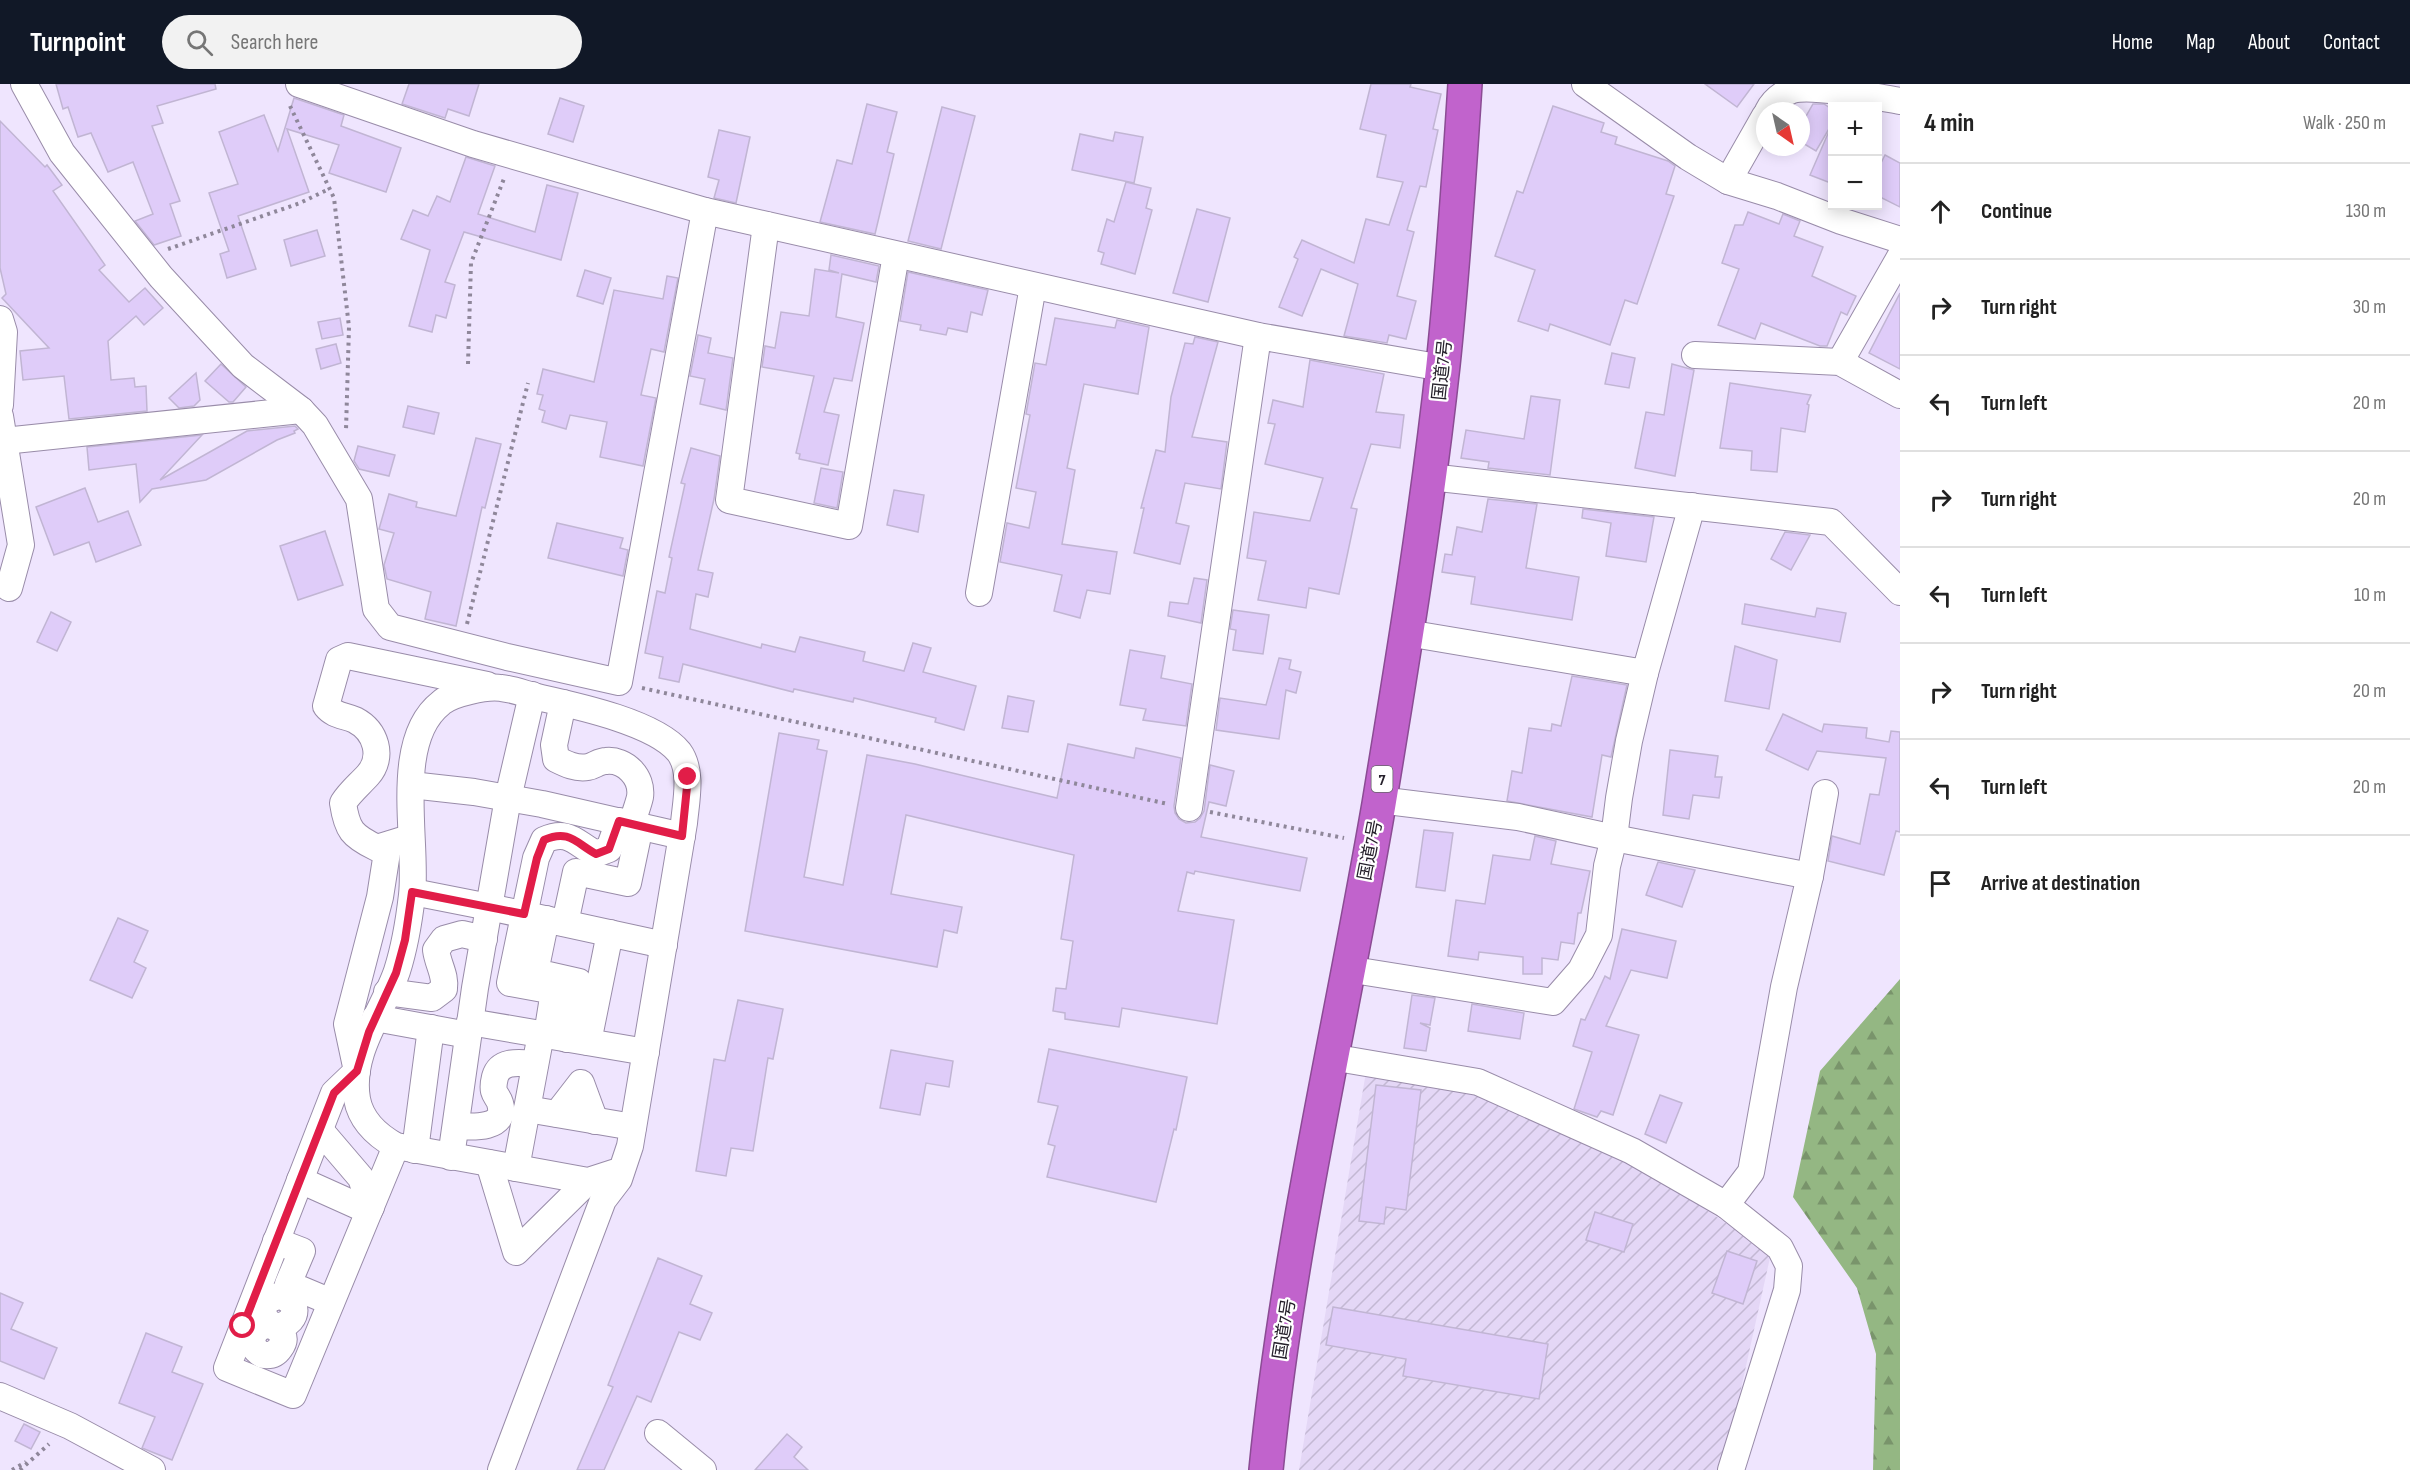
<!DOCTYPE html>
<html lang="en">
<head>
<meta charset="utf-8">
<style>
	body { margin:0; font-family:"Sofia Sans Condensed","Noto Sans JP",sans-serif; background:#f2f2f2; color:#222 }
	.controls { position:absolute; right:18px; top:18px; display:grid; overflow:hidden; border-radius:0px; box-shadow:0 3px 15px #0003 }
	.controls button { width:54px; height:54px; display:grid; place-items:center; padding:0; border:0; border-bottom:2px solid #e0e0e0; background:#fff; color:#222; font:30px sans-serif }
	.compass { position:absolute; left:1756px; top:18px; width:54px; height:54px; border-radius:50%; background:#fff; box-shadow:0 3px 15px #0003; rotate:146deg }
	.stop { position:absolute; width:18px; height:18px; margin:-14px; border:4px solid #e11d48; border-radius:50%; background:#fff }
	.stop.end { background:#e11d48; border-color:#fff; box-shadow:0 2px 6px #0008 }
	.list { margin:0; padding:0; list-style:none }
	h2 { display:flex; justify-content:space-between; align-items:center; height:78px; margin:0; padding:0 24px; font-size:26px }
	h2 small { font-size:20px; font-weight:400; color:#767676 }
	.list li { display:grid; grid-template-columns:39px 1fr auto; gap:18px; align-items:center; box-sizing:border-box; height:96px; padding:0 24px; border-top:2px solid #e0e0e0 }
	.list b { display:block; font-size:22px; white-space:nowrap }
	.list em { font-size:20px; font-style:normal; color:#767676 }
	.icon { flex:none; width:33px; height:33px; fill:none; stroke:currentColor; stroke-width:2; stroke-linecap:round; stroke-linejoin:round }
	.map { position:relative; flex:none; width:1900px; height:1386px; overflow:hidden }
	header { display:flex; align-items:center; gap:36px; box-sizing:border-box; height:84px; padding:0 30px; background:#111827; color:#fff }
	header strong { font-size:28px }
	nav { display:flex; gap:33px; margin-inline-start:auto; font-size:21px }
	.search { width:420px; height:54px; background:#f2f2f2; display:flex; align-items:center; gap:15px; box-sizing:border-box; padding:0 21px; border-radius:33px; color:#767676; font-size:22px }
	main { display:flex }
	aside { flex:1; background:#fff }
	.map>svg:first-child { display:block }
	.industrial { fill:url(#industrial-furrows) }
	.forest { fill:url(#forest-firs) }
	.building { fill:#dfccf9; stroke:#c1b5d3; stroke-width:1.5 }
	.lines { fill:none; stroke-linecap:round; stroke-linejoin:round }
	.minor-casing { stroke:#998ca9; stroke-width:28 }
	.highway-casing { stroke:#8b4c94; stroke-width:36 }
	.path { stroke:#8f879a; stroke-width:4; stroke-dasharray:3 4.5; stroke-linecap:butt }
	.minor { stroke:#fff; stroke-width:26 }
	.highway { stroke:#c163cc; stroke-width:33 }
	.route { stroke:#e11d48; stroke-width:8 }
	.labels { text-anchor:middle; stroke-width:4.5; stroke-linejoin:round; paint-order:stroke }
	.shield { fill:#fff; stroke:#67646b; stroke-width:1.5 }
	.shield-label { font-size:16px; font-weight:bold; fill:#26212c }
	.street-label { font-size:18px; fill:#26212c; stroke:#fff }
</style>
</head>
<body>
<header>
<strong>Turnpoint</strong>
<div class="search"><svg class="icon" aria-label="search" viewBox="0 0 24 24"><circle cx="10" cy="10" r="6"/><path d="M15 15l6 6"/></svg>Search here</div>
<nav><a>Home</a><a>Map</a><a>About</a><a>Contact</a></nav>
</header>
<main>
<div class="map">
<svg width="1900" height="1386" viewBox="0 0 1900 1386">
	<defs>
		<pattern id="industrial-furrows" width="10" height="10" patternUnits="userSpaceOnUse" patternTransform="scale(1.5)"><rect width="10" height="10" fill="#e4d7f6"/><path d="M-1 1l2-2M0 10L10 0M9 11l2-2" fill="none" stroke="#c3b8d3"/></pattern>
		<pattern id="forest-firs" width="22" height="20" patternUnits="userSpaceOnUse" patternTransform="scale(1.5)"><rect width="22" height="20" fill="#94b783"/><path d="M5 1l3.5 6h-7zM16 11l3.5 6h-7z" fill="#79946b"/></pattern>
	</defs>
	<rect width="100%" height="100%" fill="#efe5fe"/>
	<!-- industrial -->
	<polygon class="industrial" points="1366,988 1466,1006 1648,1087 1771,1169 1723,1386 1299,1386"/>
	<!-- forest -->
	<polygon class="forest" points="1900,895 1900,1386 1873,1386 1876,1270 1857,1204 1793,1113 1820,987"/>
	<!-- building -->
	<g class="building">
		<polygon points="56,0 215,0 216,5 157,22 163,39 152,42 180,117 170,120 181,152 154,161 135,137 153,130 133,78 108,88 91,49 78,53 68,23 63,25"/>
		<polygon points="409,0 479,0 469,32 448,25 445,34 402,20"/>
		<polygon points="1371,0 1411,0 1410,3 1441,10 1433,45 1438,46 1426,103 1420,102 1407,146 1414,148 1397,212 1416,217 1406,255 1389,251 1387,259 1344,252 1358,200 1321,185 1302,232 1279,223 1298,175 1294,173 1302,156 1354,179 1366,135 1389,141 1403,98 1377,93 1386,51 1360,45"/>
		<polygon points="1705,0 1754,0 1737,23"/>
		<polygon points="294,14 344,31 341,42 401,64 386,108 329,89 339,61 287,45 309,108 238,132 256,185 227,194 220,170 229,167 209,109 238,100 219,48 264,31 278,67"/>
		<polygon points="560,14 584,22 573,58 548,50"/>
		<polygon points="867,20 897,28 887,68 894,70 875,150 820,138 837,76 852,80"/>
		<polygon points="1813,20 1824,20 1833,26 1833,38 1816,67 1801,58 1801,41"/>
		<polygon points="1553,22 1604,39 1601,48 1617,53 1615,60 1668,77 1675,82 1666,110 1674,112 1637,220 1625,216 1610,261 1550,240 1548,247 1518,237 1535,186 1495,172 1517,107 1523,109"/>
		<polygon points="942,23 975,32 941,165 908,157"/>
		<polygon points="0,37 45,83 47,81 62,101 53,107 105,181 99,186 129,218 145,204 163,224 144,241 136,232 108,257 111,296 134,294 135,303 146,302 147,327 69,335 64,292 23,296 20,267 49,264 2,214 6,210 0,184"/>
		<polygon points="1833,38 1833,100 1810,91"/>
		<polygon points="719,46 750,53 736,119 714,114 719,96 708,93"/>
		<polygon points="1115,48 1143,53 1134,99 1072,86 1080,50 1113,57"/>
		<polygon points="1885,71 1900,79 1900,123 1878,112 1878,85"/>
		<polygon points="466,73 495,82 478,130 535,148 547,101 578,109 561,176 464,148 445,198 455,201 446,234 436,231 432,248 409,242 430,166 401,155 413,126 428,132 437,112 450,118"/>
		<polygon points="1126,98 1151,104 1146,124 1152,126 1135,190 1101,180 1104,169 1098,167 1107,135 1114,138"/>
		<polygon points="1197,125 1230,134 1208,218 1173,209"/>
		<polygon points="1748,128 1779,140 1783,130 1800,137 1794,152 1823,163 1812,192 1856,212 1847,231 1841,228 1827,262 1820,262 1761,239 1755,255 1718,241 1739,185 1722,179 1735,141 1743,141"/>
		<polygon points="317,146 325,172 291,182 284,156"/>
		<polygon points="831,171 879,182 876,198 842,190 836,233 864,239 852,297 834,294 824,328 839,331 828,381 799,375 800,370 796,369 814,292 762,283 765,262 775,264 781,228 809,232 815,185 839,189 829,186"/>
		<polygon points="585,186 611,194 603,220 577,212"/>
		<polygon points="908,188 988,206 982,231 971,228 967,248 948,244 946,251 920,246 921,241 900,237"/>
		<polygon points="667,192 678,194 664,268 651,265 641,311 656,314 643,382 600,373 607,338 570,331 566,345 542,338 545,327 539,325 543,311 537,310 543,285 594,298 614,206 663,215"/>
		<polygon points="1900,209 1900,285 1869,269"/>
		<polygon points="340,234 343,251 322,255 318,238"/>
		<polygon points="1055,234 1115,244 1117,236 1149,243 1138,310 1084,300 1067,384 1075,386 1062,460 1117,468 1110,510 1087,506 1080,534 1054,527 1062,491 1000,478 1007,439 1029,444 1036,408 1016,404 1030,331 1026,330 1035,279 1046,281"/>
		<polygon points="698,251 711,254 708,269 733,274 726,326 700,320 705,295 690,292"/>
		<polygon points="1195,253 1218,258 1192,353 1227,358 1221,405 1185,399 1176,439 1189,442 1180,480 1134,469 1144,424 1141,424 1156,366 1165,368 1171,313 1185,259 1193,260"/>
		<polygon points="336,260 341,279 321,285 316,265"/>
		<polygon points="1612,269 1635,274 1629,304 1605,300"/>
		<polygon points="1310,276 1384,290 1376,328 1404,331 1400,364 1371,360 1351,424 1357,425 1339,510 1309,504 1306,524 1258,516 1266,477 1247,474 1254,428 1310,437 1323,394 1265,380 1275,340 1268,339 1273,316 1303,323"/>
		<polygon points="221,280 246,303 233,318 229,318 205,297"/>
		<polygon points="1672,280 1694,286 1675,392 1635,384 1646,328 1664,331"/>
		<polygon points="196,289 200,316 194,322 179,324 169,314"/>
		<polygon points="1730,299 1811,311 1807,320 1809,321 1805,348 1781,344 1777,388 1751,386 1752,367 1720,364"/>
		<polygon points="1531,312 1560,316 1550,391 1488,384 1489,378 1461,374 1466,346 1524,355"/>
		<polygon points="408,322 439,329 434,350 403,343"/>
		<polygon points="295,342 298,345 294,347 295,349 277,356 206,396 152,405 140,418 136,380 89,386 87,363 202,351 160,396 247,347"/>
		<polygon points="476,354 501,360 485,424 482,423 456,542 425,535 431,508 387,495 384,481 394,449 379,445 389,410 417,418 416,423 456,432"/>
		<polygon points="358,362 395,371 389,392 359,385 354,377"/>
		<polygon points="691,364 720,372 714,415 698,486 713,489 708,513 696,510 690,545 761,564 762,560 795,568 800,553 865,568 863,577 904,587 913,559 931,564 923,588 976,602 964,646 935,638 936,634 854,614 853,618 794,605 793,608 683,580 679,598 659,594 663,573 645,569 657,507 665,509 672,474 669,473 685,400 681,399"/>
		<polygon points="821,384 843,388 837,424 814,419"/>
		<polygon points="85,404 98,438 128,427 141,461 96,478 89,458 54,471 36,423"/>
		<polygon points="894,406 924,411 918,448 887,441"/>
		<polygon points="1488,415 1537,420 1526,484 1579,493 1572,536 1471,520 1475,493 1442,488 1445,470 1452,471 1457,443 1482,448"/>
		<polygon points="1583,425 1654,433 1646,478 1606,472 1611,439 1582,434"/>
		<polygon points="557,439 623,454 620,464 628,466 623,492 548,474"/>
		<polygon points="325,447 343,501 298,516 280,462"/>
		<polygon points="1785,448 1810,451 1791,486 1771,475"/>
		<polygon points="1194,494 1207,496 1201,539 1168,532 1170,518 1188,520"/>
		<polygon points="1745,520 1815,533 1817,524 1846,529 1840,558 1742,540"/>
		<polygon points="1233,526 1269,531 1263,570 1233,566 1236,546 1230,545"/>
		<polygon points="51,528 71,538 57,567 37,558"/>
		<polygon points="1735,562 1777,576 1769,625 1725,617"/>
		<polygon points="1130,566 1165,572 1161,594 1192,600 1186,642 1143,636 1146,625 1120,621"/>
		<polygon points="1279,574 1291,576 1289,585 1301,588 1296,609 1286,606 1279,655 1216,646 1220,614 1266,621"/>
		<polygon points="1572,592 1627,601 1611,673 1602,671 1592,733 1507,717 1512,687 1522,689 1529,644 1551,647 1552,640 1561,642"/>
		<polygon points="1008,612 1034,617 1028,648 1002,644"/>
		<polygon points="1783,630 1822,648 1824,640 1867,644 1866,654 1889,658 1891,647 1900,648 1900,748 1896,747 1884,791 1828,777 1832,752 1860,760 1870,710 1879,711 1886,674 1817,667 1808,686 1766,666"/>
		<polygon points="779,649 819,656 817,665 827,667 804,793 843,801 867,671 915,680 1057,714 1068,660 1134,674 1136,664 1181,674 1174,722 1175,729 1179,735 1186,739 1195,738 1200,734 1204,727 1210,681 1234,687 1226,722 1209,718 1201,753 1307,774 1300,807 1195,787 1194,790 1187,788 1178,827 1234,836 1217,940 1122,924 1119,943 1065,935 1065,929 1053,927 1056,904 1066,905 1073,857 1061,855 1074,771 906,731 891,810 962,823 957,849 944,846 937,883 745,847"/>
		<polygon points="1670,666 1718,672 1715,693 1722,693 1719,714 1693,711 1689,735 1663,731"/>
		<polygon points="1424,746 1453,749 1445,807 1416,803"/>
		<polygon points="1535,752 1556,757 1551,780 1590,787 1581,829 1578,829 1574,860 1561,858 1558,876 1542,874 1542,890 1523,890 1523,873 1479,868 1478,876 1448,872 1456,816 1485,820 1493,771 1530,776"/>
		<polygon points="1658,778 1695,786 1682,823 1646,811"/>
		<polygon points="118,834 148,847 134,878 146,884 132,914 90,896"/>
		<polygon points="1622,845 1676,857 1667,894 1631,886 1606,942 1639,951 1613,1031 1601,1027 1597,1033 1574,1025 1592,968 1573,962 1581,935 1585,936 1605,892 1610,895"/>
		<polygon points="1412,911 1435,914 1430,941 1420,939 1430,944 1426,967 1404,964"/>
		<polygon points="738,916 783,925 773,975 768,974 753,1067 731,1064 726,1092 696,1087 714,975 725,977"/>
		<polygon points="1472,920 1524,929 1520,955 1468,947"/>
		<polygon points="1049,965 1187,993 1176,1046 1174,1045 1156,1118 1047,1093 1055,1062 1048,1060 1058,1022 1038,1018"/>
		<polygon points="891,966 953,977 949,1003 926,999 920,1031 880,1024"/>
		<polygon points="1376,1001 1421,1006 1406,1126 1386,1123 1384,1140 1359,1137"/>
		<polygon points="1660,1011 1682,1019 1666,1059 1645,1050"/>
		<polygon points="1595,1128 1633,1140 1624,1168 1586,1156"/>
		<polygon points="1727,1167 1757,1177 1743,1220 1712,1209"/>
		<polygon points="658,1174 702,1192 690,1220 712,1229 700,1256 679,1248 651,1318 637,1312 604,1386 577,1386 613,1303 608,1301"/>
		<polygon points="0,1209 23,1219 11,1245 57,1264 44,1295 0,1277"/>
		<polygon points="1333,1223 1548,1260 1539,1315 1403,1292 1406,1275 1326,1261"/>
		<polygon points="146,1249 182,1263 172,1288 203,1300 172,1376 142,1364 155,1333 119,1319"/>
		<polygon points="24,1340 40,1348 31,1365 15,1357"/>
		<polygon points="787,1350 802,1363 794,1373 808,1386 755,1386"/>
	</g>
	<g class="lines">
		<!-- minor casing -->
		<g class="minor-casing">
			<g id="minor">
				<polyline points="24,0 62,69 161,193 243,282 301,326 315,341 359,415 376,525 390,543 507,573 619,598 705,127"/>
				<polyline points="299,0 473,60 705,127 1258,252 1443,284"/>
				<polyline points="1585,0 1688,73 1728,97 1777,112 1841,137 1900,156"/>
				<path d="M 1768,27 C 1773,17 1782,10 1792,6 C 1812,0 1877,13 1900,17"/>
				<polyline points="1728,97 1765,32"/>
				<polyline points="766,141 729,416 849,442 896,171"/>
				<polyline points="0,235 4,248 0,321"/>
				<polyline points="1695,271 1840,278 1900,311"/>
				<polyline points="1840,278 1900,173"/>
				<polyline points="0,332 21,461 9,504"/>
				<polyline points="4,357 301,326"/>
				<polyline points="1430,393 1831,438 1900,508"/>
				<polyline points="979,509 1033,202"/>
				<polyline points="1407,549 1645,589 1692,422"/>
				<path d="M 563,619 L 554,661 L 556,675 C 566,680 576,685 588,683 C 594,682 599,677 606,677 C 625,675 643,693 640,713 C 638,722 634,731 632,740"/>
				<polyline points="411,701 474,708 542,720 682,752"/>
				<polyline points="1379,716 1518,733 1614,754 1810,792"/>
				<polyline points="1189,724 1258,252"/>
				<path d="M 403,756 L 377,764 C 352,752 347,746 343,719 C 350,708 359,701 368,691 C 384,673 376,647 355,636 C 344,631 334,632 326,622 L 339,576 L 348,572 L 487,601"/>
				<polyline points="388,762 380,813 347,940 357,987 334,1009 227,1284 293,1311 396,1062"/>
				<polyline points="413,808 489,823 664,861"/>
				<polyline points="546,835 535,888 579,898 567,955"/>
				<polyline points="565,839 576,788 628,799 640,742"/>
				<polyline points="1347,885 1553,918 1581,886 1599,851 1607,782 1614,754 1619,714 1629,657 1645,589"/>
				<path d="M 387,908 L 432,914 L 444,905 C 446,891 438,881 436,866 L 444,855 L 462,850 L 484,855"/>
				<polyline points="375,934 468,951"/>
				<polyline points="470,938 646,968"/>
				<path d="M 547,951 L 554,907 L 510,899 L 536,774 L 544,756 C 569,745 575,759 596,770 L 609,765 L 619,737"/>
				<polyline points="588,958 610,849"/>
				<polyline points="1331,973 1478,998 1632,1067 1726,1121 1751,1088 1784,903 1810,792 1825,709"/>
				<polyline points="527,1025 633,1043"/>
				<polyline points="557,1030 581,999 595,1037"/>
				<path d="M 456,1042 C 471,1043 508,1046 500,1019 C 499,1015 495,1011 494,1007 C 493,1003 494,997 495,993 C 500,975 521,979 535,980"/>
				<polyline points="320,1046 361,1094 371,1123"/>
				<polyline points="415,1066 431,944"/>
				<polyline points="451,1073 475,904 508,714 532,611"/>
				<polyline points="489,1079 516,1168 588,1097"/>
				<polyline points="516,1084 541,950"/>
				<polyline points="300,1096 369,1127"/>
				<polyline points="1726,1121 1780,1164 1789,1182 1787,1206 1731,1386"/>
				<polyline points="276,1157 302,1167 288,1200 331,1218"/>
				<path d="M 272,1241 C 253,1240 244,1261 263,1271 C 270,1272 276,1270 280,1264 C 292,1248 271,1244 265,1234 C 262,1227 264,1221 267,1216 L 281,1211 L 293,1219 C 298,1233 288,1243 274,1242"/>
				<polyline points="0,1312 70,1342 152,1386"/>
				<polyline points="658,1349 703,1386"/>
				<path d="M 501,1386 L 603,1116 L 619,1095 L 630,1062 L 684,739 C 686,717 693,687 679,668 C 655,638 573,621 537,613 C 525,610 513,605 501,604 C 487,602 452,609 441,619 C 392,657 418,757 412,811 C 409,837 405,862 397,887 C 383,928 349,968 357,1015 C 361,1037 378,1052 396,1062 L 588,1097 L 622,1086"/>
			</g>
		</g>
		<!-- highway casing -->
		<g class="highway-casing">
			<path id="highway" d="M 1266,1386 C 1288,1162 1341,942 1379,720 C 1403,574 1427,428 1443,281 C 1453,187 1459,94 1465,0"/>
		</g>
		<!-- path -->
		<g class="path">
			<polyline points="290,22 334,114 349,243 346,346"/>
			<polyline points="168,165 300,119 329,105"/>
			<polyline points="468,280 471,179 505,92"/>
			<polyline points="467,540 528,299"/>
			<polyline points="642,604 1168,720"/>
			<polyline points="1210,728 1344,754"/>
			<polyline points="12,1386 26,1378"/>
			<polyline points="20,1386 49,1360"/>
		</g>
		<!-- minor -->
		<use href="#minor" class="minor"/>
		<!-- highway -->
		<use href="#highway" class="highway"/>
	</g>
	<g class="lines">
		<!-- route -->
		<path class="route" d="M 243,1242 L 334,1009 L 357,987 L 369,948 L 396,889 L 405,856 L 412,808 L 524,830 L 537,774 L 544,756 C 569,745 576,759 596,770 L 609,765 L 619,737 L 682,752 L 688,693"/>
	</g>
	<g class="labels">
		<!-- shield labels -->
		<rect class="shield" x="1371.5" y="682" width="21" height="26" rx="4.5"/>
		<g class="shield-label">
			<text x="1382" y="701">7</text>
		</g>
		<!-- street labels -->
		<g class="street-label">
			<text transform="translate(1442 286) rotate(-84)" y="6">国道7号</text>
			<text transform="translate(1370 766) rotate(-79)" y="6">国道7号</text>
			<text transform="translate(1284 1245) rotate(-81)" y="6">国道7号</text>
		</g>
	</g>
</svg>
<div class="controls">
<button>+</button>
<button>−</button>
</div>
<svg class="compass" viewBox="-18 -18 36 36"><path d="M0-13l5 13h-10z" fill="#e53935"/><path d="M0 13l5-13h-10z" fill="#767676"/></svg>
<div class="stop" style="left:243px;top:1242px"></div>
<div class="stop end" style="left:688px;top:693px"></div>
</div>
<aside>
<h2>4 min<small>Walk · 250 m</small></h2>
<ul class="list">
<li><svg class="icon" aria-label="ahead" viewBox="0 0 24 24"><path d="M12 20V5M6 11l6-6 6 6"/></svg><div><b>Continue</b></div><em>130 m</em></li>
<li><svg class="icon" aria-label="right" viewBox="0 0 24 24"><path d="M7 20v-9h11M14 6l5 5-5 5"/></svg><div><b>Turn right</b></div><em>30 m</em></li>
<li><svg class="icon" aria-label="left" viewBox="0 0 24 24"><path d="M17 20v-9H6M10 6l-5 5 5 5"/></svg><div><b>Turn left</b></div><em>20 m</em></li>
<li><svg class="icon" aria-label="right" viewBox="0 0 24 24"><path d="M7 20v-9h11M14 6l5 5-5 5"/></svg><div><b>Turn right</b></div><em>20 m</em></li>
<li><svg class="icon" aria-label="left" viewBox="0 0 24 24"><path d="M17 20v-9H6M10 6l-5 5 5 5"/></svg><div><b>Turn left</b></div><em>10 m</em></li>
<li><svg class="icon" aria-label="right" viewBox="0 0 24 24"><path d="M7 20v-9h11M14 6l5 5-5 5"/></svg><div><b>Turn right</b></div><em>20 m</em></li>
<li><svg class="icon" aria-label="left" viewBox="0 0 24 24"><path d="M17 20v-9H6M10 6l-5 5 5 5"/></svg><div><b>Turn left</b></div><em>20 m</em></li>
<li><svg class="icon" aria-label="arrive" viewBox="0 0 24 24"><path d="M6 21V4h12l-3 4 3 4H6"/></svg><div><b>Arrive at destination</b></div></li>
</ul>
</aside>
</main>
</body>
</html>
